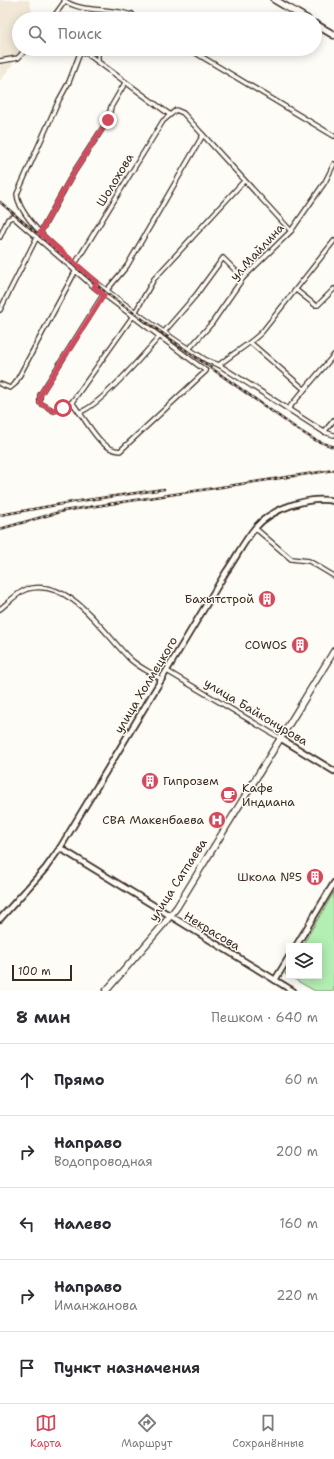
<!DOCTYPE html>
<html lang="ru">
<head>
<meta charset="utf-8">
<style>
	body { margin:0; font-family:"Shantell Sans",sans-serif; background:#f2f2f3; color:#2b2b33 }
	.controls { position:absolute; right:12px; bottom:12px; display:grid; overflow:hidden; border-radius:0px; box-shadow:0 2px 10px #0003 }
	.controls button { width:36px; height:36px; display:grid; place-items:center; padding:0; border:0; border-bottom:1px solid #e1e1e2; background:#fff; color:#2b2b33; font:20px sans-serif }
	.scale { position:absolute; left:12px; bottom:10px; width:60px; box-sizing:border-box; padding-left:4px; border:2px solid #3b2a1e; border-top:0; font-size:11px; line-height:14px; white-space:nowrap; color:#3b2a1e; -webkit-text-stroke:3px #fdfcf7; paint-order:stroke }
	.stop { position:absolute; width:12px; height:12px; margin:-9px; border:3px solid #d1495b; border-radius:50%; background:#fff }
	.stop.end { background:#d1495b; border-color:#fff; box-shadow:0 1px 4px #0008 }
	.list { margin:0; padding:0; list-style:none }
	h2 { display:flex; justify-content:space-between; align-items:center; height:52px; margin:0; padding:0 16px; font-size:17px }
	h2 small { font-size:13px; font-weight:400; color:#7c7c81 }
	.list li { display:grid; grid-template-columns:26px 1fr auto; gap:12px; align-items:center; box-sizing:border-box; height:72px; padding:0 16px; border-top:1px solid #e1e1e2 }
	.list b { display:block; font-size:15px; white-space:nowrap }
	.list p { margin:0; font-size:13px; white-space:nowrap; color:#7c7c81 }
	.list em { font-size:13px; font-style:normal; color:#7c7c81 }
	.icon { flex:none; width:22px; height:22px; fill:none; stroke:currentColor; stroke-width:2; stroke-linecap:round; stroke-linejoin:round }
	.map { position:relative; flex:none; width:334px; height:991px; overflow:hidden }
	.search { position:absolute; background:#fff; box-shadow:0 2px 10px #0003; left:12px; right:12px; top:12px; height:44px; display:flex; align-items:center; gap:10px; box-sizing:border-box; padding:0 14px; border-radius:22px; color:#7c7c81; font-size:15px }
	.sheet { height:412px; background:#fff }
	nav { display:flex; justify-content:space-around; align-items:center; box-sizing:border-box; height:56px; border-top:1px solid #e1e1e2; background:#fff; font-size:11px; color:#7c7c81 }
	nav a { display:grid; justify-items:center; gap:2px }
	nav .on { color:#d1495b }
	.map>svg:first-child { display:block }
	.built { fill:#f1e8d7 }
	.green { fill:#b3eeb2; stroke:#778c68 }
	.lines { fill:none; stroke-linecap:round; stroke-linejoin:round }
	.minor-casing { stroke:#3b2a1e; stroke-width:6 }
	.tertiary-casing { stroke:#3b2a1e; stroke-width:8 }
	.secondary-casing { stroke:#3b2a1e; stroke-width:8 }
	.primary-casing { stroke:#3b2a1e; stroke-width:9 }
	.minor { stroke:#fdfcf7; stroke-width:3.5 }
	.tertiary { stroke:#fdfcf7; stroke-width:4.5 }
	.secondary { stroke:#fdfcf7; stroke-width:5.5 }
	.primary { stroke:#fdfcf7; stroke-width:6 }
	.rail-casing { stroke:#3b2a1e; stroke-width:2.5 }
	.rail { stroke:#fdfcf7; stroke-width:1; stroke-dasharray:3; stroke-linecap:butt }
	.route { stroke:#d1495b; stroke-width:5 }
	.labels { text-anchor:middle; stroke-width:3; stroke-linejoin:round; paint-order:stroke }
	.street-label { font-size:12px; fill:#3b2a1e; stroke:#fdfcf7 }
	.poi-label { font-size:12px; fill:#3b2a1e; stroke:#fdfcf7; text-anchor:end }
</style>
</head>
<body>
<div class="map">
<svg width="334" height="991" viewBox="0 0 334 991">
	<rect width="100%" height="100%" fill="#fdfcf7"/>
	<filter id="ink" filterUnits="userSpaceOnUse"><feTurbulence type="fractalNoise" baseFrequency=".025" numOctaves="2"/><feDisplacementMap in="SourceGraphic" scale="8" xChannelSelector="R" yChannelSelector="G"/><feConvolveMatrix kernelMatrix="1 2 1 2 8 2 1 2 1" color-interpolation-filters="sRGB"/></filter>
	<g filter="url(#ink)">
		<!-- built -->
		<polygon class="built" points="0,0 29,0 34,19 19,19 19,49 24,49 0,81"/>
		<!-- green -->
		<polygon class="green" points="334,892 334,991 315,991 285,974 289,967 289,976 319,976 319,946 302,946"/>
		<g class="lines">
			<!-- minor casing -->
			<g class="minor-casing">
				<g id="minor">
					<path d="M 64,0 C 83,15 117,5 139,19"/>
					<polyline points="52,19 65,1"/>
					<polyline points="125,19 132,14"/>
					<polyline points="189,49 334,136"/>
					<polyline points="86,53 100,49"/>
					<polyline points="0,61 18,58 26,49"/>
					<polyline points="98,63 98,53 100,49"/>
					<path d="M 169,114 L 86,53 L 80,53 L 69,82 L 59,100 L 17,194 C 19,236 168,336 206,360 L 219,365 L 324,432 L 334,435"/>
					<polyline points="40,233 74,172 108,120 111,107 125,83"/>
					<path d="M 0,237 L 8,219 L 13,217 L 94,287 L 206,371 L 120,451 C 101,450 90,426 79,412"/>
					<polyline points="75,264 163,121 176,110 183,113 291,231"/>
					<polyline points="107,290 127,266 203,135"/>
					<polyline points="296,290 315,305 318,305 334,289"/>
					<polyline points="103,295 40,395 40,403 54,411 63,408 72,402 133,316"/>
					<polyline points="0,310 37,237"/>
					<polyline points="136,311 154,279 244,181"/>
					<polyline points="164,332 196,295 223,258 243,278"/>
					<polyline points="251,343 304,389"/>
					<polyline points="189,349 212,323 243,278 291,231 325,182 334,164"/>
					<path d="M 219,365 C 233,353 249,345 262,332 L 334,241"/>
					<polyline points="0,384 10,388 15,384 75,272"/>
					<path d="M 72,402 L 79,412 C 96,410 147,351 160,336"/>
					<polyline points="288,409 334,355"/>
					<polyline points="324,432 334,420"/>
					<polyline points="255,528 291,559 309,561 334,576"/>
					<path d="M 0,609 C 8,603 18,592 27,589 C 71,577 104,634 130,659 C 138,667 152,673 161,679"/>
					<polyline points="167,671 280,738"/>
				</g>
			</g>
			<!-- tertiary casing -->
			<g class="tertiary-casing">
				<g id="tertiary">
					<polyline points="280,738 334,771"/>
					<polyline points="60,848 293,991"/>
					<path d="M 0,919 L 45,869 L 60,848 L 226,572 C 236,558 244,541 255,528 C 272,508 309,496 334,501"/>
					<polyline points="296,946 334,883"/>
					<polyline points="275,980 289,957"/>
				</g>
			</g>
			<!-- secondary casing -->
			<g class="secondary-casing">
				<polyline id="secondary" points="106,991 163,925 177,907 334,651"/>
			</g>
			<!-- primary casing -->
			<g class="primary-casing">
				<g id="primary">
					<polyline points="275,0 307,19"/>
					<polyline points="315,24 334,35"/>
				</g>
			</g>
			<!-- minor -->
			<use href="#minor" class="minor"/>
			<!-- tertiary -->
			<use href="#tertiary" class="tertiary"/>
			<!-- secondary -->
			<use href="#secondary" class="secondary"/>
			<!-- primary -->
			<use href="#primary" class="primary"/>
			<!-- rail casing -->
			<g class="rail-casing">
				<g id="rail">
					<polyline points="0,202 110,296 297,429 315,440 334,447"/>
					<polyline points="0,515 73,502 164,489"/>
					<polyline points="0,529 63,511 334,470"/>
				</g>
			</g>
			<!-- rail -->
			<use href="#rail" class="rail"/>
		</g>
	</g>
	<g class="lines" filter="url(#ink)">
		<!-- route -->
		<polyline class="route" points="63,408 54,411 40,403 40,395 104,295 94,287 97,282 40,233 74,172 108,120"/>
	</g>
	<!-- icons -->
	<defs>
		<g id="building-disc" transform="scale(0.9)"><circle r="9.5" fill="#d1495b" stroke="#fdfcf7"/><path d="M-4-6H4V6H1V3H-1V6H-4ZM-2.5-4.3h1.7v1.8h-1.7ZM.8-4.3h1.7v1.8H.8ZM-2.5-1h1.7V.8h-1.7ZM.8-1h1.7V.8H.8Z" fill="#fff"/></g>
		<g id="cafe-disc" transform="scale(0.9)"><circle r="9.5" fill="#d1495b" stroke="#fdfcf7"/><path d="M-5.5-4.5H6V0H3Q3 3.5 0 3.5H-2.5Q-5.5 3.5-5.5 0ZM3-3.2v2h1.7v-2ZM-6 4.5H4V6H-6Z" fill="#fff"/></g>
		<g id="hospital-disc" transform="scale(0.9)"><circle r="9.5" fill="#d1495b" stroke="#fdfcf7"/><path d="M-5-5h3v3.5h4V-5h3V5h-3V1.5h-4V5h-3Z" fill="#fff"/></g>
	</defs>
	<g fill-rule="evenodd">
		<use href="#building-disc" x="267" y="599"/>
		<use href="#building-disc" x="300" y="645"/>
		<use href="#building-disc" x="150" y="781"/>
		<use href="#cafe-disc" x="229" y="795"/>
		<use href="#hospital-disc" x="217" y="820"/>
		<use href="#building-disc" x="315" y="877"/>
	</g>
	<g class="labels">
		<!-- street labels -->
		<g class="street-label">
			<text transform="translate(115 180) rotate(-59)" y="4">Шолохова</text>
			<text transform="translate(257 252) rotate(-47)" y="4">ул.Майлина</text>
			<text transform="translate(146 685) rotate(-59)" y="4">улица Холмецкого</text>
			<text transform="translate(256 712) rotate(31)" y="4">улица Байконурова</text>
			<text transform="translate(178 880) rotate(-57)" y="4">улица Сатпаева</text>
			<text transform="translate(212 931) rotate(31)" y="4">Некрасова</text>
		</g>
		<!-- poi labels -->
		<g class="poi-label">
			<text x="254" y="603">Бахытстрой</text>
			<text x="287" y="649">COWOS</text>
			<text x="163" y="785" text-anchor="start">Гипрозем</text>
			<text x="242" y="792" text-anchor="start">Кафе<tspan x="242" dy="14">Индиана</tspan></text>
			<text x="204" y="824">СВА Макенбаева</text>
			<text x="302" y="881">Школа №5</text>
		</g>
	</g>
</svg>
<div class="controls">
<button><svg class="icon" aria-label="layers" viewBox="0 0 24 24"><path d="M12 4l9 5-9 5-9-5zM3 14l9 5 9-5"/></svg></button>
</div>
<div class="scale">100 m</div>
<div class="stop" style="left:63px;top:408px"></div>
<div class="stop end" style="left:108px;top:120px"></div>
<div class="search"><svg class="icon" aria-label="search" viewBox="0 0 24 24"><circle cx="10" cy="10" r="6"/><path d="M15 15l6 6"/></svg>Поиск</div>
</div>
<section class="sheet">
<h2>8 мин<small>Пешком · 640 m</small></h2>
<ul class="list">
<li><svg class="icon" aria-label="ahead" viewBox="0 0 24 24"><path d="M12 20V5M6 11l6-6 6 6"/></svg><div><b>Прямо</b></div><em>60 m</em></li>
<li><svg class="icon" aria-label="right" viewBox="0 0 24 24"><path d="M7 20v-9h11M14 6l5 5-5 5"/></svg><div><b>Направо</b><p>Водопроводная</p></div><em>200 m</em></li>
<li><svg class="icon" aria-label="left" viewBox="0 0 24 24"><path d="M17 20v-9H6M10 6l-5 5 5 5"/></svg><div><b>Налево</b></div><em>160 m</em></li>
<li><svg class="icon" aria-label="right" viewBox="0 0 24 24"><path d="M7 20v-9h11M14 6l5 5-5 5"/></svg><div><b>Направо</b><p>Иманжанова</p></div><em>220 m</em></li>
<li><svg class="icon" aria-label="arrive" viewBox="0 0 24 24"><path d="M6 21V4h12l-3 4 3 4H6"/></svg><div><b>Пункт назначения</b></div></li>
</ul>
</section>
<nav>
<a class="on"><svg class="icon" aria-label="map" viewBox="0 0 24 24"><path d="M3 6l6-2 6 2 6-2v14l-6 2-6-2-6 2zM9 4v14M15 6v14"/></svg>Карта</a>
<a><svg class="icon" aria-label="directions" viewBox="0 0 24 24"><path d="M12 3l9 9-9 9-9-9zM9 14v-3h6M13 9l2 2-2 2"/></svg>Маршрут</a>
<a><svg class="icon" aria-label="saved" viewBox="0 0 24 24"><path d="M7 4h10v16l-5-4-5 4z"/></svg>Сохранённые</a>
</nav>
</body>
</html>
